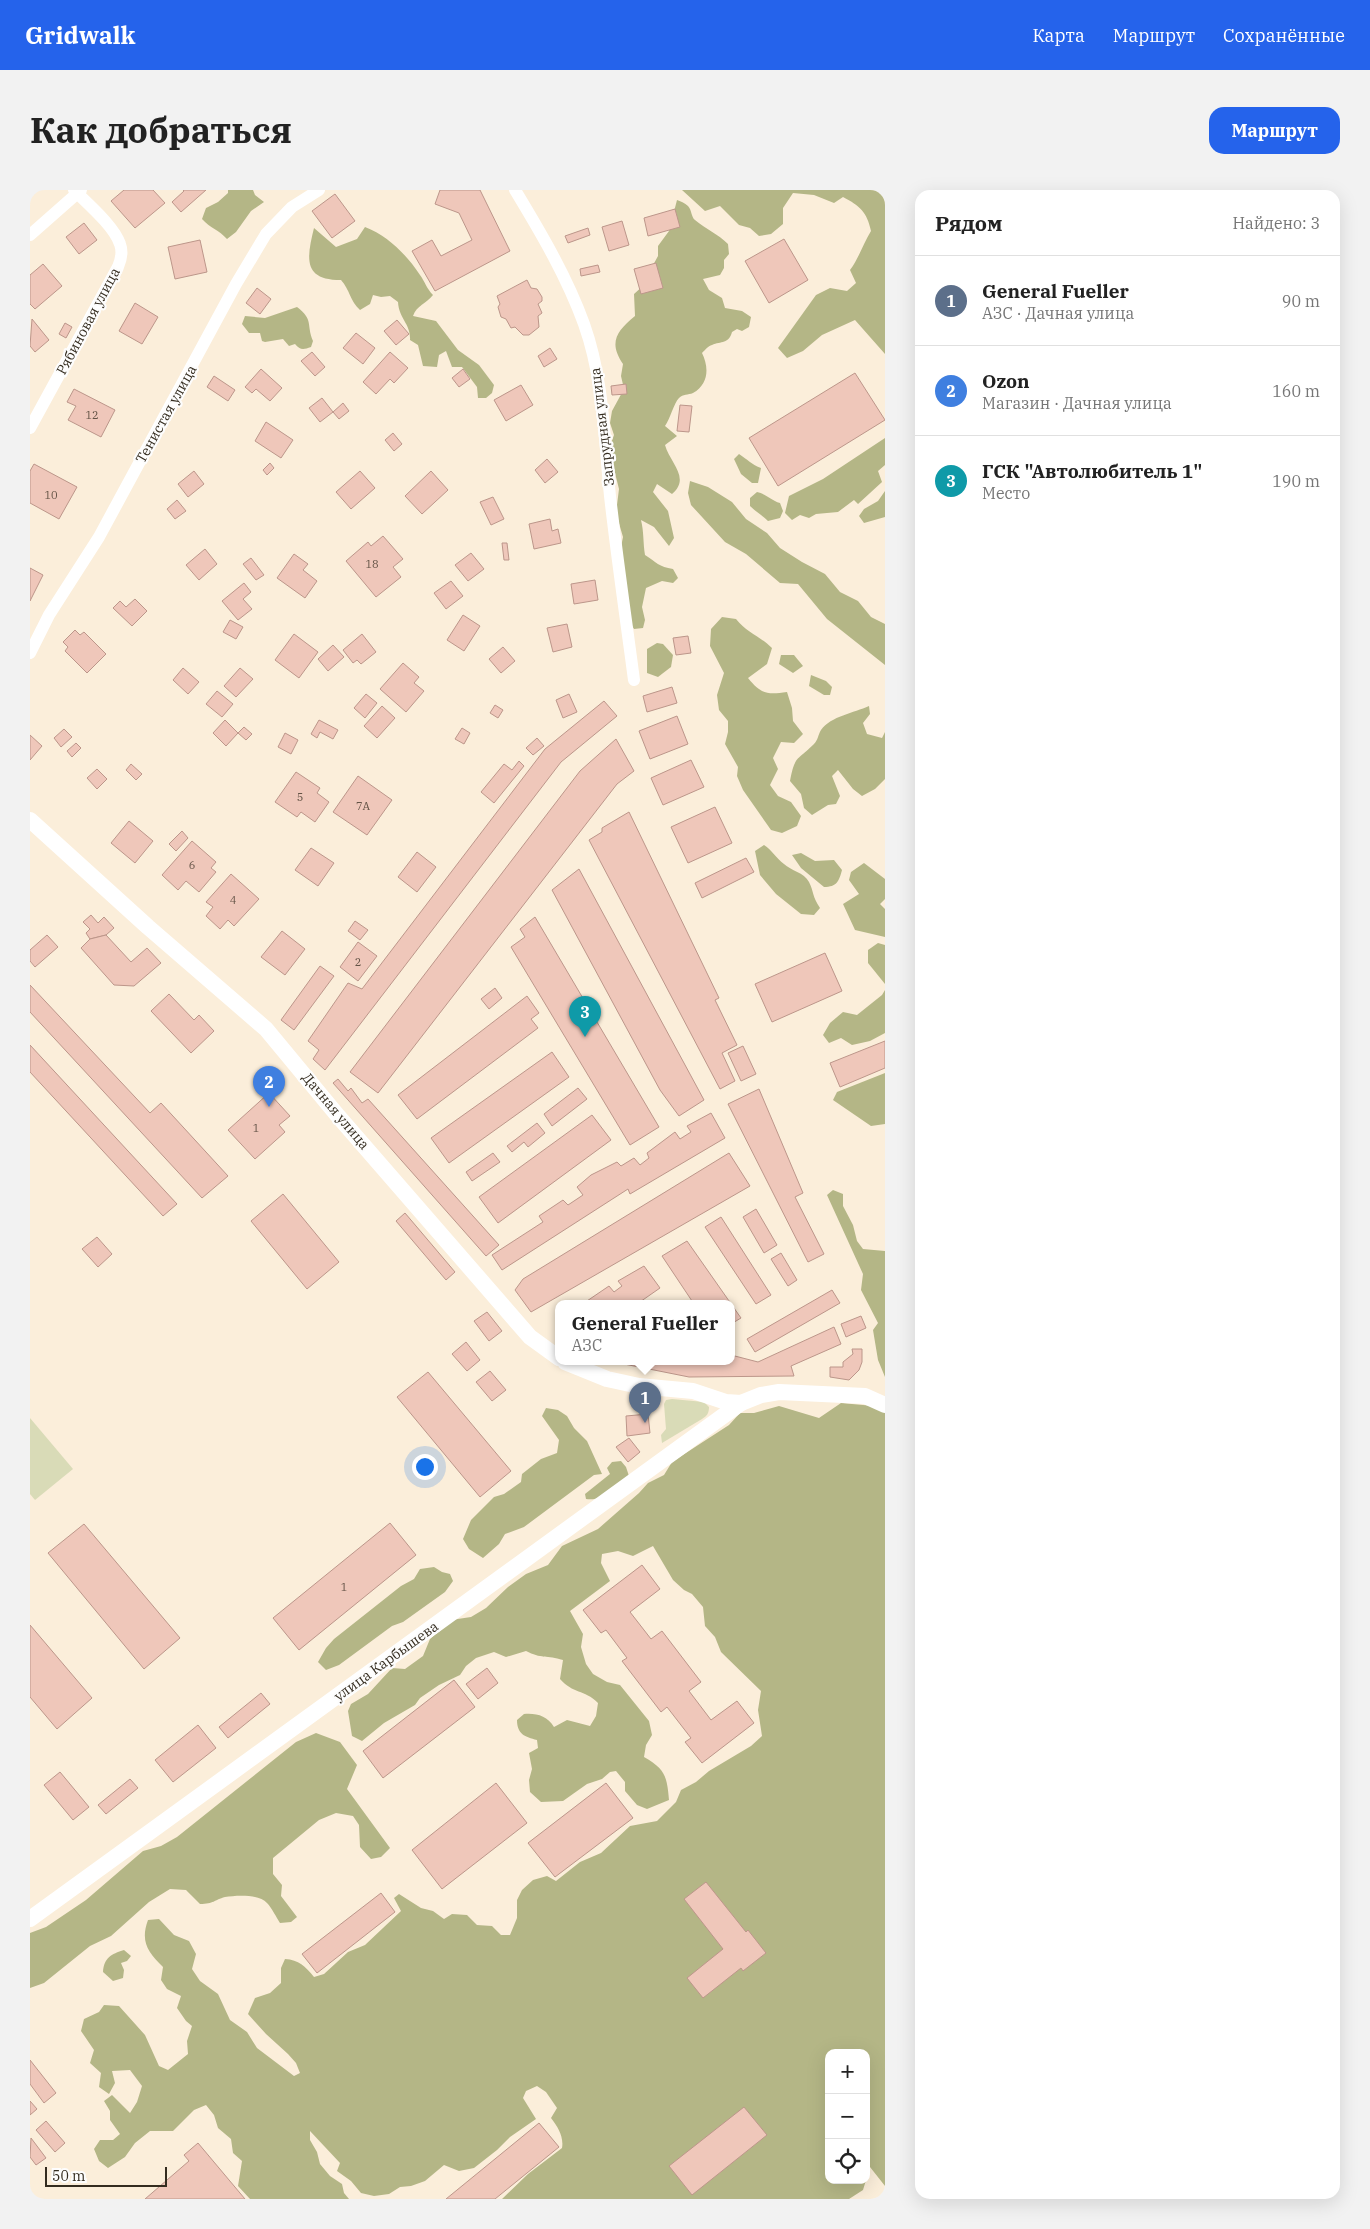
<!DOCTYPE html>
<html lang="ru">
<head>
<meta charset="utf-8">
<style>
	body { margin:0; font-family:"IBM Plex Serif",serif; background:#f2f2f2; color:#222 }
	.controls { position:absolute; right:15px; bottom:15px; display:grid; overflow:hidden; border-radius:10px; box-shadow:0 5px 20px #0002 }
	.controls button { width:45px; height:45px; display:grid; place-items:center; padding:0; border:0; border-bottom:1px solid #e0e0e0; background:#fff; color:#222; font:25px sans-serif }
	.scale { position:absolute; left:15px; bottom:12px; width:122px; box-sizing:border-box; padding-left:5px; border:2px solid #342c1f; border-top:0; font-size:14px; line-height:18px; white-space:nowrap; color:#342c1f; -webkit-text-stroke:4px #fdfdfd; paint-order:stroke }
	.you { position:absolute; left:394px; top:1276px; width:18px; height:18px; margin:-12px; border:4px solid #fff; border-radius:50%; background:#1a73e8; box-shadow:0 0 0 8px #1a73e833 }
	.badge { display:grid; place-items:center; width:32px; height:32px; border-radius:50%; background:#2563eb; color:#fff; font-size:16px; font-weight:700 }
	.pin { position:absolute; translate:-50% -41px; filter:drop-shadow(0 1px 2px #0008) }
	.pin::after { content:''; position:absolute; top:26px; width:18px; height:15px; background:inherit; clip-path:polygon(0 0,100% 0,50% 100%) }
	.popup { position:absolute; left:525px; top:1110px; width:180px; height:65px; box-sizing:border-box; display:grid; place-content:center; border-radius:10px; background:#fff; filter:drop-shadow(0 1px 4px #0005); font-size:16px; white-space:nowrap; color:#767676 }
	.popup b { font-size:19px; color:#222 }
	.popup::after { content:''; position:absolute; left:50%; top:100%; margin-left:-10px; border:10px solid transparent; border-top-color:#fff }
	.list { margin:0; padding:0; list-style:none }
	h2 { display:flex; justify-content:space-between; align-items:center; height:65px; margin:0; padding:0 20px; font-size:21px }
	h2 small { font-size:16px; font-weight:400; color:#767676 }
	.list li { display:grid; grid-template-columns:32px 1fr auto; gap:15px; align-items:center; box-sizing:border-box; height:90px; padding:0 20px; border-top:1px solid #e0e0e0 }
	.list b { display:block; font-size:19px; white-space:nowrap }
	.list p { margin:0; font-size:16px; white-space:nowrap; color:#767676 }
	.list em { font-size:16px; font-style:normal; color:#767676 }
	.icon { flex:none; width:28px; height:28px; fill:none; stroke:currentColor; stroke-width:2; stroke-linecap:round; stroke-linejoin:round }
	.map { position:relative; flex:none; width:855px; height:2009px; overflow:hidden; border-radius:15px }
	header { display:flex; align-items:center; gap:30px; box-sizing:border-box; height:70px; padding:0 25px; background:#2563eb; color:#fff }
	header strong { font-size:24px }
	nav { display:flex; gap:28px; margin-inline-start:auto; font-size:18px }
	.intro { display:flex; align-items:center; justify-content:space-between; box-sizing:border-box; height:120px; padding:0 30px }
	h1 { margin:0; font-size:35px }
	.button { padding:12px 22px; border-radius:15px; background:#2563eb; color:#fff; font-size:18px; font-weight:700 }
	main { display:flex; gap:30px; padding:0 30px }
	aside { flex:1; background:#fff; border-radius:15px; box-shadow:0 5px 20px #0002 }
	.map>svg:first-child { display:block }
	.green { fill:#d9dbb7 }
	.forest { fill:#b4b686; fill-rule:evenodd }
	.building { fill:#efc7ba; stroke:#bc968a }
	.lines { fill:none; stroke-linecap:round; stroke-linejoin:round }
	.minor { stroke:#fff; stroke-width:12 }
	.tertiary { stroke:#fff; stroke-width:16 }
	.labels { text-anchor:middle; stroke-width:4.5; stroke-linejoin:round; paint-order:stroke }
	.number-label { font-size:11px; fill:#635346 }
	.street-label { font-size:14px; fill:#342c1f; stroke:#fdfdfd }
</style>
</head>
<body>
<header>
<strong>Gridwalk</strong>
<nav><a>Карта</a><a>Маршрут</a><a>Сохранённые</a></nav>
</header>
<div class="intro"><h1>Как добраться</h1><a class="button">Маршрут</a></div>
<main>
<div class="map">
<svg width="855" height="2009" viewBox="0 0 855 2009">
	<rect width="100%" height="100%" fill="#fbeeda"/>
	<!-- green -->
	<g class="green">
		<path d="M 642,1209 L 674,1212 L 679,1217 C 679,1223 677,1226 672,1229 L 632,1253 L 631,1245 L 636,1239 L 634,1214 L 636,1210 Z"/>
		<polygon points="0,1228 43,1279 5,1310 0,1304"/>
	</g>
	<!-- forest -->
	<g class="forest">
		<path d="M 198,0 L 223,0 L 225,5 L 234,12 L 221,21 L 206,42 L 197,49 C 189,40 180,38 172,29 L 176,18 L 188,12 L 198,3 Z"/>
		<path d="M 652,0 L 855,0 L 855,164 L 825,130 L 792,145 L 773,161 L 757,168 L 748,158 L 786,105 L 800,98 L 817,101 L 826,93 L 820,80 C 829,68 833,54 841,41 C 837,22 830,16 813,7 L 804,13 L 784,5 L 763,3 L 753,18 L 753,34 L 741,44 L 729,46 L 720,38 L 709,35 L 690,16 L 675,21 Z"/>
		<path d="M 647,10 C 650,11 655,13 658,16 C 662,20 661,27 665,30 C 676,39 688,44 698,54 L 699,64 L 694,70 L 694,78 L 690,85 L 673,89 L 679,100 L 692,108 L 695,118 L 712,121 L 721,127 L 719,137 L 712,141 L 707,139 L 702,142 C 699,154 691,151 682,155 C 678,156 675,160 672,163 C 679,177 679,194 663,203 C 658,205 653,204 649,208 C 644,213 640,229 635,236 L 647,246 L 635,255 C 640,273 661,288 642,304 L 627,294 L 623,302 L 638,321 L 644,348 L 639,356 L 624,337 L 611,330 C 614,342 613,353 615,365 C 626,372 629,377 643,379 L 648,388 L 643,393 L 632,391 L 616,398 L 612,417 L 615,430 L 613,438 L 604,439 L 601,434 L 590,362 L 593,347 L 586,323 L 589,299 L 579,259 L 584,245 L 580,233 L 582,221 L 594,199 L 591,186 L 593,174 C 578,152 587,141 605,126 L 604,104 L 624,86 L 622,77 L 628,66 L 628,56 L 639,41 Z"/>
		<path d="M 335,37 C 358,46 376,64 390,85 C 395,92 397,99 403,105 C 396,114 387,115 383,126 L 406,131 L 428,160 L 449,175 L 464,195 L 462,203 L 456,208 L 448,208 L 447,197 L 432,177 L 422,177 L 416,161 L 409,165 L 407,177 L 393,176 L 388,155 L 380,150 C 381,134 369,129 368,112 L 360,106 L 351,107 L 343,105 L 340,114 L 330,120 C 320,111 320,100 311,90 C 272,90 277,67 284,38 L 306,57 L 327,49 Z"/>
		<path d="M 267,117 C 284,130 276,134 283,151 L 281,157 C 273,160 270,160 265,154 L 259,156 L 253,149 L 235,152 L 232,151 L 230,143 L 219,143 L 212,134 L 215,126 L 235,128 Z"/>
		<polygon points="855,248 855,275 848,281 852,292 828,314 824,310 808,322 786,324 779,328 770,325 762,330 755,323 759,306 793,289"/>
		<path d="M 709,264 C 717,269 722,275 731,278 L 728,293 L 722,293 L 711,284 L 704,269 Z"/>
		<polygon points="660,291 678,297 702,312 716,329 737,343 750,358 772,372 795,384 810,402 828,411 841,427 855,434 855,475 797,429 768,394 750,393 716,364 695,352 661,315 658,303"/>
		<polygon points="855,301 855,327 834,333 829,326 834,319 848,311"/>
		<path d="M 727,302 C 736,304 741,310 750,313 L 753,321 L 750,328 L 738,331 C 732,325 726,322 720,316 L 720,308 Z"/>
		<path d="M 692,427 L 706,429 C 717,443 730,446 742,458 L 737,474 L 718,488 C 731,504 737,505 757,502 L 762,518 L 763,531 L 773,544 L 764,553 L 751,552 L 743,568 L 748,579 L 740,595 L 748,606 L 761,612 L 771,626 L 767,636 L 752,643 L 741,640 L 713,600 L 707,586 L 708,577 L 695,554 L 698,542 L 698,531 L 689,520 L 687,505 L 694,483 L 680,456 L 681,439 Z"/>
		<polygon points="627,453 633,454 643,465 641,477 628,487 617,483 617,459"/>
		<polygon points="751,465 764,465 773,476 763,483 749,474"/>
		<polygon points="781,485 796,491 802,497 800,505 794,505 779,496"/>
		<path d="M 839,516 L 840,524 L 833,533 L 837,544 L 852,548 L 855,542 L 855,589 L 845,599 L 832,606 L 823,599 L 808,580 L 802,586 L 810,606 L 806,614 L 798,615 L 782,625 L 774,618 L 771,604 L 760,591 C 765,565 767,571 784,554 C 788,550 788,545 791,540 C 801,526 824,523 839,516 Z"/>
		<path d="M 734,655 C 742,660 746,668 754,674 C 761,681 774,682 779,692 C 784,702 782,706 790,718 L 784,725 L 771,724 L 746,704 L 730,685 L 725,661 Z"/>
		<path d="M 771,663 L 785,671 L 804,670 L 812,680 C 809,691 807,697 794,697 L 771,678 L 762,665 Z"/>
		<polygon points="834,673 855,689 855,709 850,714 855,719 855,747 825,740 813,714 829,704 819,690 821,682"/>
		<polygon points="848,753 855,755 855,794 838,773 838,760"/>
		<polygon points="855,800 855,843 840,851 822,855 811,848 799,853 793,845 800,833 813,822 827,825 852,805"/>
		<polygon points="855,883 855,934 841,936 803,910 807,902"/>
		<polygon points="803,1000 813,1004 813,1016 823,1035 827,1051 833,1059 855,1061 855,1187 848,1170 843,1140 848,1133 831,1100 833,1084 797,1005"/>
		<path d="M 811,1213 L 855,1217 L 855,1996 L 840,1977 L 833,2000 L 819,2009 L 472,2009 L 498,1984 L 532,1958 C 534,1947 528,1937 521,1928 L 527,1918 L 516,1902 L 507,1896 L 496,1901 L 493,1908 L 506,1929 L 480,1947 L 467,1960 L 444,1978 L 429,1981 L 414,1975 L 395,1991 L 381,1996 L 370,1997 L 359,2004 L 344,2006 L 331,2003 L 321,1991 L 307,1981 L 310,1973 L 280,1941 L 280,1950 L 287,1962 L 290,1974 L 300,1986 L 312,1994 L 314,2003 L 319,2009 L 220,2009 L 208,1996 L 212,1971 L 203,1963 L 201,1949 L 188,1938 L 184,1925 L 176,1915 L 164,1920 L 143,1941 L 120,1941 L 105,1953 L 95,1967 L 78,1978 L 69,1971 L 64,1959 L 70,1950 L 83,1950 L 90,1944 L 80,1930 L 80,1921 L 74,1911 L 82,1905 L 100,1923 L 107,1912 L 112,1896 L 100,1880 L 82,1881 L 85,1893 L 79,1904 L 69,1897 L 71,1883 L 60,1873 L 64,1860 L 51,1841 L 54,1829 L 69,1822 L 74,1815 L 89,1816 L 115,1845 L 129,1876 L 138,1880 L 158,1864 L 157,1851 L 162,1836 L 156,1831 L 147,1818 L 151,1806 L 137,1799 L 131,1790 L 133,1777 C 118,1762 110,1752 118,1730 L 129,1729 L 144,1745 L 159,1751 L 166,1764 L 162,1779 L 170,1791 L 188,1804 L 200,1830 L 217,1842 L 227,1858 L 264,1886 L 270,1883 L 266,1873 L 258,1864 L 236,1844 L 218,1824 L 225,1808 L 240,1803 L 251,1793 L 251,1778 L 255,1769 C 269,1770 275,1776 284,1787 L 294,1784 L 318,1762 L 335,1755 L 371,1721 L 364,1708 L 369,1704 L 391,1718 L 403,1721 L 414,1729 L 422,1724 L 437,1725 L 447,1735 L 462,1736 L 471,1745 L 480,1745 L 487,1728 L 487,1710 L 492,1700 L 503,1690 L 517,1686 L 526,1691 L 550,1672 L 571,1663 L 600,1636 L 627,1631 L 646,1612 L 651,1600 L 666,1592 L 679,1581 L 721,1556 L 732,1546 L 728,1520 L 731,1501 L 691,1462 L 685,1447 L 675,1436 L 673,1417 L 662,1404 L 654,1400 L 643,1390 L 623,1356 L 603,1366 L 588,1361 L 572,1364 L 571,1373 L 580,1391 L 540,1421 L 553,1444 L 551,1457 L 556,1474 L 563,1484 L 577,1492 L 590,1495 L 619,1531 L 622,1545 L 616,1555 L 614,1567 C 635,1579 637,1586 639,1610 L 617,1619 L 607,1615 L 595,1601 L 595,1592 L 586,1581 L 580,1582 L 572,1589 L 557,1594 L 533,1611 L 511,1612 L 500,1602 L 499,1590 L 502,1579 L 499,1563 L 508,1558 L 507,1550 C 495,1547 487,1544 487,1530 L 494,1524 C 507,1523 517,1526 524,1537 L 537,1530 L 560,1536 L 566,1526 L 568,1513 C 554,1499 543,1504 530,1489 L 533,1470 C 517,1465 511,1469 496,1461 L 476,1467 L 464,1462 L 446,1468 L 436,1476 L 430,1485 L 409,1495 L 390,1508 L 385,1515 L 354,1533 L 332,1551 L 322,1546 L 318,1521 L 321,1514 L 338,1504 L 362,1478 L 375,1479 L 393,1466 L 400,1449 L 421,1430 L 441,1427 L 456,1418 L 478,1397 L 496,1384 L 518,1375 L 532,1356 L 568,1339 L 609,1303 L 618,1293 L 634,1285 L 642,1272 L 699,1235 L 710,1223 L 724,1223 L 749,1216 L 789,1228 ZM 799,1863 L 836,1863 L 836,1990 L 799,1990 Z"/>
		<polygon points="516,1218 528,1220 537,1226 544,1238 557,1251 572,1284 564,1285 494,1337 475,1344 469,1354 453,1368 439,1359 433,1349 441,1330 464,1307 474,1304 491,1292 492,1284 511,1269 527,1263 529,1250 512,1226"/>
		<path d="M 591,1271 L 596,1277 L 599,1286 C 586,1296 573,1312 556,1309 L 555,1304 L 580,1284 L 577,1278 L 582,1272 Z"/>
		<polygon points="404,1377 412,1382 420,1384 423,1391 415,1402 373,1432 362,1436 309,1475 296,1480 288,1472 296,1458 304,1449 371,1396 384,1389 390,1379"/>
		<path d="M 286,1543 L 310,1552 L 327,1575 L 317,1599 L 360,1658 L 351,1667 L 341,1669 L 330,1657 L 329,1635 L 323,1626 L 306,1623 L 289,1630 L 243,1668 L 243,1684 L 252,1695 L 251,1706 L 267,1727 L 261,1732 L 250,1733 C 246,1727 242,1718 237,1713 C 229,1704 207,1705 195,1707 C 184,1710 184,1714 170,1714 L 156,1700 L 140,1699 L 119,1712 L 81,1746 L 60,1756 L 14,1793 L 0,1798 L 0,1743 L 16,1737 L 56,1710 L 113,1661 L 131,1656 L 147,1647 L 266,1552 Z"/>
		<path d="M 94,1760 L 101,1766 L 97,1771 L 91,1773 L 94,1780 L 93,1788 L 83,1791 L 73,1782 C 74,1768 81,1764 94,1760 Z"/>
	</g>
	<!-- building -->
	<g class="building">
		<polygon points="94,0 123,0 135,13 105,38 81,11"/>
		<polygon points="153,0 176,0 151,22 142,12 154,1"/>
		<polygon points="410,0 450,0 480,61 405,101 382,61 402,50 411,66 442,50 429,23 405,14"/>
		<polygon points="305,4 325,31 302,48 282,21"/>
		<polygon points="645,19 650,37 618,46 614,28"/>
		<polygon points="592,31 599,55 579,61 572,37"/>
		<polygon points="54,33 67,50 49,64 36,47"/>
		<polygon points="558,38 560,45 538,53 535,46"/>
		<polygon points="754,49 778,90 739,113 715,71"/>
		<polygon points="170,50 177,82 145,89 138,57"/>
		<polygon points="626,73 633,98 611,104 604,79"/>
		<polygon points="13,74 32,96 5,119 0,114 0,85"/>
		<polygon points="568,75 570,82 551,86 550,79"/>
		<polygon points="497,90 501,98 507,99 512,107 512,111 508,114 512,123 508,126 509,137 499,145 493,145 485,137 481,138 476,129 471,127 468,117 470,114 467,106"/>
		<polygon points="227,98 241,109 230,124 216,113"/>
		<polygon points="105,113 128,127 112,154 89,141"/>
		<polygon points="2,129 19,150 5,162 0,156"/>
		<polygon points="367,130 379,144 366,155 354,141"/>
		<polygon points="35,133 42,137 36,148 29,144"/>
		<polygon points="326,143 345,158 333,174 313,158"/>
		<polygon points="520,158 527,169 514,177 508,166"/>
		<polygon points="282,162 295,177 285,186 271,171"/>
		<polygon points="360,162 378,178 364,193 360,189 346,204 333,192"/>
		<polygon points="231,179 252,198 240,211 226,199 222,203 215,197"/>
		<polygon points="433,179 440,189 429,197 422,188"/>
		<polygon points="825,183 855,230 748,296 719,248"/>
		<polygon points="184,186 205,200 198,211 177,197"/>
		<polygon points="596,194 597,204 582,205 581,196"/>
		<polygon points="491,195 503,215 476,231 464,210"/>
		<polygon points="44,199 85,220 71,247 38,230 46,216 37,212"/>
		<polygon points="292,208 303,222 290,232 279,218"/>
		<polygon points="313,213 319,221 309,229 303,222"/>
		<polygon points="650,215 662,216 659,242 647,241"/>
		<polygon points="236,232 263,250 251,268 225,251"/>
		<polygon points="363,243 372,254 364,261 355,250"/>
		<polygon points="517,269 528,282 515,293 505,280"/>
		<polygon points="240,273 244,278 237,285 233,280"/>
		<polygon points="4,274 47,297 29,329 0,313 0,281"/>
		<polygon points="164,281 174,294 158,307 148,294"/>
		<polygon points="330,281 345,298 321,319 306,302"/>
		<polygon points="401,281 418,300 392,324 375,306"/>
		<polygon points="463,307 474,329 461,335 450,312"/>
		<polygon points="147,310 156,321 145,329 137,319"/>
		<polygon points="520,329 522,341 528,339 531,353 504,359 499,334"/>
		<polygon points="353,346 373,369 363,377 371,387 346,407 316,371 338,352 341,356"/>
		<polygon points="472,353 477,353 479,370 474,370"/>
		<polygon points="175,359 187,374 169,390 156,375"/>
		<polygon points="441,363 454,379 438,391 425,375"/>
		<polygon points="264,364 278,374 273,380 287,391 275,408 247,388"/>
		<polygon points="221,368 234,385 226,390 213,374"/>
		<polygon points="0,378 13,385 0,411"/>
		<polygon points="565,390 568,410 544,414 541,394"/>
		<polygon points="421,391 433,406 416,419 404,403"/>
		<polygon points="214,393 221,402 213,409 222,419 208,430 192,411"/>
		<polygon points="105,409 117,421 102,436 83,418 90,411 96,417"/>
		<polygon points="433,425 450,436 434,461 417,450"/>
		<polygon points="200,430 213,437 206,449 193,442"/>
		<polygon points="537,434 542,457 523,462 517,438"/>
		<polygon points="45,440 50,445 54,442 76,464 57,483 35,461 38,457 33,452"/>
		<polygon points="264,444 288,462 269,488 245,470"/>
		<polygon points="332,444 346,462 331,474 327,470 323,473 313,460"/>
		<polygon points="658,446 661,463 646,465 643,448"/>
		<polygon points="303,455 314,467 298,481 288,469"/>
		<polygon points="473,457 485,471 471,483 459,469"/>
		<polygon points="373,473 389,487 384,493 394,501 376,522 350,499"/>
		<polygon points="153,478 169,492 158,504 143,490"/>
		<polygon points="210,478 223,489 206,507 194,496"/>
		<polygon points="642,497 647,513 617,522 613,506"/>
		<polygon points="187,501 203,514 192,527 176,514"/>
		<polygon points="336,504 347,513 335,528 324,518"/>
		<polygon points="539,504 547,522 533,528 526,510"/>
		<polygon points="574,511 587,526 531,572 295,880 283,869 289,860 278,851 318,793 332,799 515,559"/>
		<polygon points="465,515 473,520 468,528 460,523"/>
		<polygon points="352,516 365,528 347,548 334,536"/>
		<polygon points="647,526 658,554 620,569 609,541"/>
		<polygon points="195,530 208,543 196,556 183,543"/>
		<polygon points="289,530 308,540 303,549 290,542 287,548 281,544"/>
		<polygon points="214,537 222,544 216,550 208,543"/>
		<polygon points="432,538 440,543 434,554 425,549"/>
		<polygon points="34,539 42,547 31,557 24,548"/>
		<polygon points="255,543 268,550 261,564 248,557"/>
		<polygon points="0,545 12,556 0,570"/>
		<polygon points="507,548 514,556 503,565 496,558"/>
		<polygon points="586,549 604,581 587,594 348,903 320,882 550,581"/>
		<polygon points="46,553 51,558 42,567 37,561"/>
		<polygon points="661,570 674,597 633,615 621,588"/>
		<polygon points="489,571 494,576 464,613 451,602 474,574 482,580"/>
		<polygon points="101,574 112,584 106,590 96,580"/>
		<polygon points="67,579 77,589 67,599 57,588"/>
		<polygon points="266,582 290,598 287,603 299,612 285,632 271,622 267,627 245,612"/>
		<polygon points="328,586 362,610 337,645 303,622"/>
		<polygon points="685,617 702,653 658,673 641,637"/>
		<polygon points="599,622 689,808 685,810 707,855 692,863 705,891 690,899 559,650 572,642 572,638"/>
		<polygon points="99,631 123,651 105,673 81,653"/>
		<polygon points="152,641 158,648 146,661 139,654"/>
		<polygon points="162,651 186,672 181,678 186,682 169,702 156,691 148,700 132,685"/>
		<polygon points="281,658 304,673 288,696 265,680"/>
		<polygon points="387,662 406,677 387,702 368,687"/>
		<polygon points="716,668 724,682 672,708 665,693"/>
		<polygon points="549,679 674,910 649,926 630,900 522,700"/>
		<polygon points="201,684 229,709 204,736 198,730 190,739 176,726 183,717 176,712"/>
		<polygon points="61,725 68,733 74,727 84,738 76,745 60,749 56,743 60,739 53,732"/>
		<polygon points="505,727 629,937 600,955 481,757 495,747 490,739"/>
		<polygon points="325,731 338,740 330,750 318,741"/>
		<polygon points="252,741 275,759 255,785 231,767"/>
		<polygon points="17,745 28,757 5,777 0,771 0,760"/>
		<polygon points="76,745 101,772 117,758 131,773 104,796 84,795 51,758 60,749"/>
		<polygon points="328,752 347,766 328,791 310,777"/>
		<polygon points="795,763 812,801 742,832 725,794"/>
		<polygon points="290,776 304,786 264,840 251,830"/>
		<polygon points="0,795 120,923 131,913 198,986 172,1008 0,822"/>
		<polygon points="465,798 472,808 459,819 451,809"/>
		<polygon points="139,804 164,830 169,825 184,841 161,863 121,821"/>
		<polygon points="497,806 509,823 501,829 508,838 387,929 368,905"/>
		<polygon points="855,851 855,878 810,897 800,873"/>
		<polygon points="0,855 147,1014 133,1026 0,882"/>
		<polygon points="713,856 726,884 711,891 698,863"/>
		<polygon points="522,862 539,887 419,973 401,948"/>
		<polygon points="308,889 318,901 321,898 332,913 338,909 469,1055 456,1066 303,893"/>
		<polygon points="548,898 557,909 522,936 514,924"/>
		<polygon points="729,899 773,1003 765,1007 794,1064 778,1072 698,914"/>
		<polygon points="239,903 260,926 249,935 255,942 225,969 198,940"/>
		<polygon points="681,923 695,948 600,1004 598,999 472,1080 462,1065 513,1032 509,1026 533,1010 538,1015 553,1005 547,997 561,985 587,972 591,976 604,968 610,975 619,968 617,963 645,942 650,949 661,942 657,936"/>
		<polygon points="562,925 581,950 468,1033 449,1007"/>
		<polygon points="507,933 515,943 498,957 494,952 482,962 477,956"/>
		<polygon points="463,963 470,972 442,991 436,982"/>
		<polygon points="699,963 720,996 501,1122 485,1100 493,1089"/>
		<polygon points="253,1004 309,1072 277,1099 221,1031"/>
		<polygon points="726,1019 747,1055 734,1063 713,1027"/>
		<polygon points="375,1023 425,1082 416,1090 366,1031"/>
		<polygon points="691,1027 741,1105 726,1114 675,1037"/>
		<polygon points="67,1047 82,1064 68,1077 52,1059"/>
		<polygon points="657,1051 711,1128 701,1134 701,1114 664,1114 632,1066"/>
		<polygon points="751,1063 767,1090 758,1096 741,1069"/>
		<polygon points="614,1076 630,1098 607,1114 555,1114 554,1113 579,1096 584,1102 592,1096 588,1091"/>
		<polygon points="802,1100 810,1113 725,1162 717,1149"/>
		<polygon points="457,1122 472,1141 459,1151 444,1131"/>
		<polygon points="831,1126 836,1138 816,1147 811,1134"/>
		<polygon points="804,1137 811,1154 761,1176 764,1186 659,1187 584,1172 701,1172 701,1165 728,1172"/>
		<polygon points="436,1152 450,1170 437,1181 422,1164"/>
		<polygon points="822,1159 832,1159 832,1172 829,1180 819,1190 800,1187 800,1177 813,1177 813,1172 823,1164"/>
		<polygon points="460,1181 476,1200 462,1211 446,1192"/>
		<polygon points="398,1182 481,1281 450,1307 367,1207"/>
		<polygon points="618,1224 620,1243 597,1246 596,1226"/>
		<polygon points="599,1248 610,1262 598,1272 586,1257"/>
		<polygon points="360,1333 386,1365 269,1460 243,1428"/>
		<polygon points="54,1334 150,1448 114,1479 18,1363"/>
		<polygon points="612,1375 630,1399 600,1422 621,1449 632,1441 671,1492 659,1501 681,1530 707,1511 724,1533 672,1573 655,1552 661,1548 637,1517 631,1522 592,1471 597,1468 576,1440 571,1443 553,1420"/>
		<polygon points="0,1435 62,1508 27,1539 0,1507"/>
		<polygon points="457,1478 468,1493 448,1509 436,1494"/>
		<polygon points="424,1490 445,1517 353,1588 333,1561"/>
		<polygon points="231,1503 240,1514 198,1548 189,1537"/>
		<polygon points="168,1535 186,1558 143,1592 125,1570"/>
		<polygon points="30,1582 59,1617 43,1630 14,1595"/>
		<polygon points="100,1589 108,1598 76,1624 68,1615"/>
		<polygon points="466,1593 497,1633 412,1699 382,1660"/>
		<polygon points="576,1593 603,1628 525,1687 498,1653"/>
		<polygon points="676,1692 716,1742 718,1740 736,1763 713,1781 711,1778 673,1808 657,1788 693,1759 654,1709"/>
		<polygon points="351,1703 365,1722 287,1783 272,1764"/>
		<polygon points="0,1870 26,1903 14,1913 0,1894"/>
		<polygon points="0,1911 7,1919 0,1925"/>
		<polygon points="714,1917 737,1945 662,2005 639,1976"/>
		<polygon points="16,1931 35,1953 25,1962 6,1940"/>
		<polygon points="509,1933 529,1957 465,2009 416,2009"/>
		<polygon points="1,1948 16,1968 6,1975 0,1967"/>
		<polygon points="168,1953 215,2009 115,2009 159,1971 154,1965"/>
	</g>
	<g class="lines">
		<!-- minor -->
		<g class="minor">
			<path d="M 485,0 C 511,43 537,87 554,134 C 574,190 574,248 580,306 C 587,368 596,429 604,490"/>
			<polyline points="0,45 51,0"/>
			<path d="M 0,238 L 88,77 C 91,70 93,62 90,54 C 84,36 58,14 44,0"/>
			<polyline points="0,463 19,425 69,347 206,94 236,44 262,17 289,0"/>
		</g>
		<!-- tertiary -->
		<g class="tertiary">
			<polyline points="0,630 118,737 236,839 308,926 500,1147 529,1168"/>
			<polyline points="535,1172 577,1189 609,1196 663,1201 696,1212 711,1213 731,1205 749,1202 835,1206 855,1215"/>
			<polyline points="0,1729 711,1213"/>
		</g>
	</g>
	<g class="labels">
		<!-- number labels -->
		<g class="number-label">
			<text x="62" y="229">12</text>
			<text x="21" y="309">10</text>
			<text x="342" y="378">18</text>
			<text x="270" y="611">5</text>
			<text x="333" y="620">7А</text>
			<text x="162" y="679">6</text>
			<text x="203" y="714">4</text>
			<text x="328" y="776">2</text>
			<text x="226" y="942">1</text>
			<text x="314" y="1401">1</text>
		</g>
		<!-- street labels -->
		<g class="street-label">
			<text transform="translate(58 131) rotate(-62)" y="5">Рябиновая улица</text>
			<text transform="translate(136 224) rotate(-61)" y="5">Тенистая улица</text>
			<text transform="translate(572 237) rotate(-97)" y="5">Запрудная улица</text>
			<text transform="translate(306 921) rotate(50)" y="5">Дачная улица</text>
			<text transform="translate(356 1471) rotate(-36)" y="5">улица Карбышева</text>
		</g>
	</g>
</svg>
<div class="controls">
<button>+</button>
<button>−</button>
<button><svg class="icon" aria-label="locate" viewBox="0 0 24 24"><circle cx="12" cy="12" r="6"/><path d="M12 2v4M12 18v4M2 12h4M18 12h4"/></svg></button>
</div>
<div class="scale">50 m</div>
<div class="you"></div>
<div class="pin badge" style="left:615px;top:1233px;background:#5c6f8a">1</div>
<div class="popup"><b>General Fueller</b>АЗС</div>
<div class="pin badge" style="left:239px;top:917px;background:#3f7fe0">2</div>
<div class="pin badge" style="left:555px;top:847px;background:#0f9aa8">3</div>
</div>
<aside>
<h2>Рядом<small>Найдено: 3</small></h2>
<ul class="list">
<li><span class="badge" style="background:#5c6f8a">1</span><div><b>General Fueller</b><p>АЗС · Дачная улица</p></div><em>90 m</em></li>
<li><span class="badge" style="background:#3f7fe0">2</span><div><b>Ozon</b><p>Магазин · Дачная улица</p></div><em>160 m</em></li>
<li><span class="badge" style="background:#0f9aa8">3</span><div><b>ГСК &quot;Автолюбитель 1&quot;</b><p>Место</p></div><em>190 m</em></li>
</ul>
</aside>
</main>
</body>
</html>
